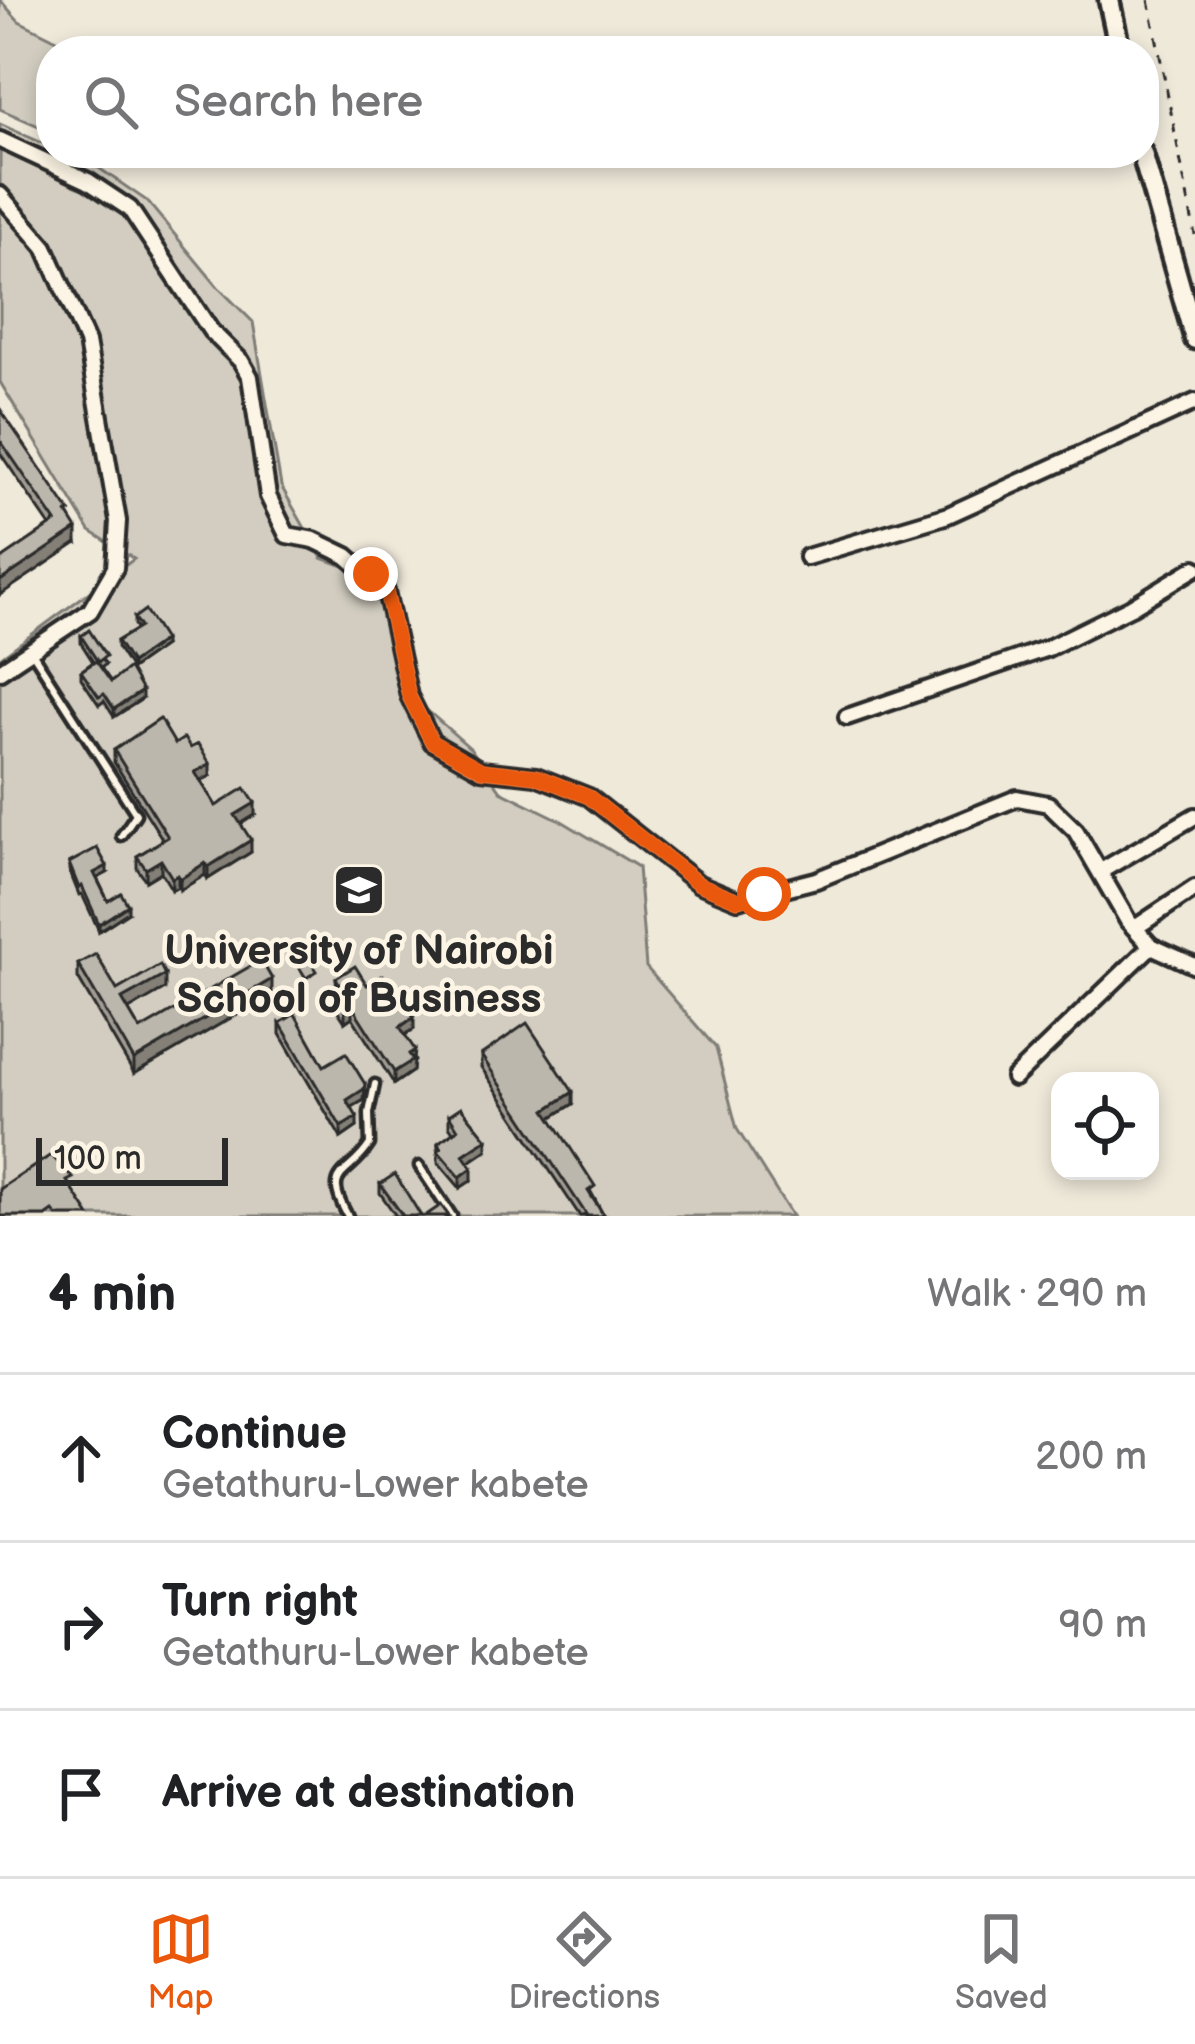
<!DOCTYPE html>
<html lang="en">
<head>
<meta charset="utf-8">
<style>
	body { margin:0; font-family:"Balsamiq Sans",sans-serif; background:#f2f2f2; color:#202124 }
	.controls { position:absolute; right:36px; bottom:36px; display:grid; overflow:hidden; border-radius:24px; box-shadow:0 6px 18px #0003 }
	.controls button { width:108px; height:108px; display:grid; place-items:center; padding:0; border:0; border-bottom:3px solid #e0e0e0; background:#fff; color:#202124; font:60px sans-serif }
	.scale { position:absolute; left:36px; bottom:30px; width:192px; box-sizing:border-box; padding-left:12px; border:6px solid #2b2b2b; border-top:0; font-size:33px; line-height:42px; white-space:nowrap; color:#2b2b2b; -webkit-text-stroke:9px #fcf5e5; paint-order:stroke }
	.stop { position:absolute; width:36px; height:36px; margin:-27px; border:9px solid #ea580c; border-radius:50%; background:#fff }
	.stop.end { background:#ea580c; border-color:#fff; box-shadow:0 3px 12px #0008 }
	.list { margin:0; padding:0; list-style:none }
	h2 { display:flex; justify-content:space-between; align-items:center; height:156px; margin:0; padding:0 48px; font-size:51px }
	h2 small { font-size:39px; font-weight:400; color:#757577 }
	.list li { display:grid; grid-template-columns:78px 1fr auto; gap:36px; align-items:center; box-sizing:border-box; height:168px; padding:0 48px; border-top:3px solid #e0e0e0 }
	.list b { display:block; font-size:45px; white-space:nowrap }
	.list p { margin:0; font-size:39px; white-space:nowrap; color:#757577 }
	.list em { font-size:39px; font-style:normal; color:#757577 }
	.icon { flex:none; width:66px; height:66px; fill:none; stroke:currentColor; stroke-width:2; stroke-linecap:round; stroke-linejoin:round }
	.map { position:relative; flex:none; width:1195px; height:1216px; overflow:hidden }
	.search { position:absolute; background:#fff; box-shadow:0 6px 18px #0003; left:36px; right:36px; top:36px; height:132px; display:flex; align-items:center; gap:30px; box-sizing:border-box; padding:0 42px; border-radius:48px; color:#757577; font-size:45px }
	.sheet { height:660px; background:#fff }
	nav { display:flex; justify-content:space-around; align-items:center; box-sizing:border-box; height:168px; border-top:3px solid #e0e0e0; background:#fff; font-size:33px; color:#757577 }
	nav a { display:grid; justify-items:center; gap:6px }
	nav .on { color:#ea580c }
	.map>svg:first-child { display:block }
	.green { fill:#d2cdc0; stroke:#7e7c76; stroke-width:3 }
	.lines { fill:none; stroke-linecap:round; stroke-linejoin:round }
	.lane-casing { stroke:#2b2b2b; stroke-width:15 }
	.street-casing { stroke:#2b2b2b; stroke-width:22 }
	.secondary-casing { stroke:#2b2b2b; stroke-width:27 }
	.path { stroke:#2b2b2b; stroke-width:3; stroke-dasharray:9 9; stroke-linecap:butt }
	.lane { stroke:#fcf5e5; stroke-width:6 }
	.street { stroke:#fcf5e5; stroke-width:14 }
	.secondary { stroke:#fcf5e5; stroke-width:18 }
	.wall { fill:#a29d94; stroke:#2b2b2b; stroke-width:3 }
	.shaded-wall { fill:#848078; stroke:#2b2b2b; stroke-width:3 }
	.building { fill:#bcb7ac; stroke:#2b2b2b; stroke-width:3 }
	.route { stroke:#ea580c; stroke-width:15 }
	.labels { text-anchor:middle; stroke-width:9; stroke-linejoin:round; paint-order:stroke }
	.poi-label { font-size:42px; font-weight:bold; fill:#2b2b2b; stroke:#fcf5e5 }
</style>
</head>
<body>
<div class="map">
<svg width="1195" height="1216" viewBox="0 0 1195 1216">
	<rect width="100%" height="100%" fill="#efe9da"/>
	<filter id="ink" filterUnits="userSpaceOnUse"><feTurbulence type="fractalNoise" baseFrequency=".00833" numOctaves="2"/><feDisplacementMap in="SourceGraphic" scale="24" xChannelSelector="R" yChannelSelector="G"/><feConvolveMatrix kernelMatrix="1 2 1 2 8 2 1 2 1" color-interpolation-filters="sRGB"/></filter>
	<g filter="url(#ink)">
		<!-- green -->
		<g class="green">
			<polygon points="0,0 19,21 71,47 72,51 51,51 51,121 41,127 0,109"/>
			<polygon points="0,124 51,147 51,153 66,153 96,166 147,201 218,287 253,322 281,486 322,558 384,581 420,704 471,749 501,791 560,820 638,867 646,967 716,1048 737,1129 792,1216 0,1216 0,658 134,559 90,531 0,382"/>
		</g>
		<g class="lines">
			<!-- lane casing -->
			<g class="lane-casing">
				<g id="lane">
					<polyline points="32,652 136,814 121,836"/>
					<polyline points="419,1166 452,1216"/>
					<path d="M 348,1216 C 321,1169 349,1178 370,1144 L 369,1113 L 375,1084"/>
				</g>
			</g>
			<!-- street casing -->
			<g class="street-casing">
				<g id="street">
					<polyline points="0,140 88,181 130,209 211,331 241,361 250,377 268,496 287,535 314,540 347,556 386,591 409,696 432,742 481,770 536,776 589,797 699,884 738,900 816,880 1017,798 1048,804 1076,831 1128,921 1151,946 1195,966"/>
					<polyline points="0,195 45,247 87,342 118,521 115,568 90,611 0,671"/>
					<polyline points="807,557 948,515 1195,402"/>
					<polyline points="847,717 1048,648 1131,607 1195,568"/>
					<polyline points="1101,871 1195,816"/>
					<polyline points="1135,928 1195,888"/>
					<polyline points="1014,1078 1151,946"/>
				</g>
			</g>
			<!-- secondary casing -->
			<g class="secondary-casing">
				<g id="secondary">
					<polyline points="1109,0 1120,51"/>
					<polyline points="1142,153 1195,339"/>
				</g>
			</g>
			<!-- path -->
			<polyline class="path" points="1149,0 1195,235"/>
			<!-- lane -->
			<use href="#lane" class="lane"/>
			<!-- street -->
			<use href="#street" class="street"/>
			<!-- secondary -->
			<use href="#secondary" class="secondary"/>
		</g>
		<!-- wall -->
		<g class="wall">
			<polygon points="0,409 70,518 77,543 50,526 0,453"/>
			<polygon points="134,618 164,646 131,669 117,647 117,641 137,629 134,625"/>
			<polygon points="81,636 106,664 101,668 111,682 142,699 114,717 104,701 99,705 81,678 81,671 93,662 81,643"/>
			<polygon points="175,744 210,776 201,781 216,806 255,815 241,824 251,852 208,879 205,875 180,890 178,887 172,890 161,872 146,881 137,868 137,856 163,840 114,762 114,750"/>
			<polygon points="69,863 107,873 97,878 108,901 128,912 99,931 82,894 79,895 69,870"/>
			<polygon points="78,964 117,990 165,989 128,1010 140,1030 272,994 134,1074 78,978"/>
			<polygon points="336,978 367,985 414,1029 405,1035 415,1061 413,1063 413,1071 394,1084 352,1017 345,1022 334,1005 334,993 337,991"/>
			<polygon points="280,1023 324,1066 365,1095 364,1100 352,1107 357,1127 341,1138 280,1034"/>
			<polygon points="481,1055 573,1104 551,1118 604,1216 580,1216 481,1067"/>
			<polygon points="449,1115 487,1150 468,1163 472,1180 460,1188 438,1162 438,1143 453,1132 449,1126"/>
			<polygon points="380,1184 421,1216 396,1216 380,1193"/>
		</g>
		<!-- shaded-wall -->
		<g class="shaded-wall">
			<polygon points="77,529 77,543 0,595 0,581"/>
			<polygon points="164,640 164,646 131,669 131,663"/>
			<polygon points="142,691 142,699 114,717 114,709"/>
			<polygon points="210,764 210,776 195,784 195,772"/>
			<polygon points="255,803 255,815 235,827 235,815"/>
			<polygon points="251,840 251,852 208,879 208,867"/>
			<polygon points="161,860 161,872 146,881 146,869"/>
			<polygon points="205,863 205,875 180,890 180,879"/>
			<polygon points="107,866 107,873 94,880 94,873"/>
			<polygon points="178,875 178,887 172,890 172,878"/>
			<polygon points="128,905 128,912 99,931 99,924"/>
			<polygon points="165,975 165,989 122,1014 122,999"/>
			<polygon points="272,979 272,994 134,1074 134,1060"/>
			<polygon points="352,1006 352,1017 345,1022 345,1010"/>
			<polygon points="414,1017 414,1029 400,1038 400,1027"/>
			<polygon points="415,1050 413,1071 394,1084 394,1072 409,1054"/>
			<polygon points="365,1084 364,1100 347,1110 347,1100"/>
			<polygon points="573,1092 573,1104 546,1121 546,1110"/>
			<polygon points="357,1117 357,1127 341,1138 341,1127"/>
			<polygon points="487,1139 487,1150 463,1166 463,1155"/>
			<polygon points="472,1168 472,1180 460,1188 460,1177"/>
		</g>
		<!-- building -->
		<g class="building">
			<polygon points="0,409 70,512 67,513 77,529 0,581 0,560 56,522 0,440"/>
			<polygon points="145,610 164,640 131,663 117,641 140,627 134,618"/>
			<polygon points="89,630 106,656 98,662 81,636"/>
			<polygon points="96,661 111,682 129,668 142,691 114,709 104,694 99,697 81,671"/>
			<polygon points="160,719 175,744 184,738 190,748 198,744 210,764 195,772 216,806 245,788 255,803 235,815 251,840 208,867 205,863 180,879 178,875 172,878 161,860 146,869 137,856 168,837 114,750"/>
			<polygon points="97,848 107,866 94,873 108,901 121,893 128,905 99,924 82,886 79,888 69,863"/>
			<polygon points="96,954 117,990 160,965 165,975 122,999 140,1030 261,960 272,979 134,1060 78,964"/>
			<polygon points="310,960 317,971 306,978 299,967"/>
			<polygon points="355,966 367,985 383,975 414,1017 400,1027 415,1050 409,1054 413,1060 394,1072 352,1006 345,1010 334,993 342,988 336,978"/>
			<polygon points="295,1014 324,1066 346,1053 365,1084 364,1089 347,1100 357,1117 341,1127 280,1023"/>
			<polygon points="527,1023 573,1092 546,1110 595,1186 588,1191 604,1216 583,1216 586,1214 481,1055"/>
			<polygon points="461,1107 487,1139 463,1155 472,1168 460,1177 438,1151 441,1148 438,1143 458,1129 449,1115"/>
			<polygon points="51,1155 73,1178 67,1181 90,1216 57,1216 53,1211 46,1216 2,1216 0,1213 0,1189"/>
			<polygon points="395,1174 421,1216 403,1216 380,1184"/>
			<polygon points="441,1205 449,1216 425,1216"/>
		</g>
	</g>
	<g class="lines" filter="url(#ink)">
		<!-- route -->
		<polyline class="route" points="371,574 386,591 409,696 432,742 482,770 536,776 589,797 699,884 738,900 764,894"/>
	</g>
	<!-- icons -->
	<defs>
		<g id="university-square" transform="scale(2.7)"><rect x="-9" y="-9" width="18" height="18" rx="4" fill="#2b2b2b" stroke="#fcf5e5"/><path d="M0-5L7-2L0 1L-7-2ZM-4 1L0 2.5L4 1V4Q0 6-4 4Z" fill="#fff"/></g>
	</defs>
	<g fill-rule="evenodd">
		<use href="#university-square" x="359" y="890"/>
	</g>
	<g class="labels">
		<!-- poi labels -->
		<g class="poi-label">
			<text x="359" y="964">University of Nairobi<tspan x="359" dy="48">School of Business</tspan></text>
		</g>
	</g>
</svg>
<div class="controls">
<button><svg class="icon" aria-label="locate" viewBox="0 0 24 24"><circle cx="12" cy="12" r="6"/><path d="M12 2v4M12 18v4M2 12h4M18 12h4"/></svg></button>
</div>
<div class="scale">100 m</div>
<div class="stop" style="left:764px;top:894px"></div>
<div class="stop end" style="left:371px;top:574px"></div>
<div class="search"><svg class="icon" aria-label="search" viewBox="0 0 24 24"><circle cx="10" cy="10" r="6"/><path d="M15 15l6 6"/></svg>Search here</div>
</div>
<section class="sheet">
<h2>4 min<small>Walk · 290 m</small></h2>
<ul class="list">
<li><svg class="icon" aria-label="ahead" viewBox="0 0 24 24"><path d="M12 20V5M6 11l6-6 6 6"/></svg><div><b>Continue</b><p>Getathuru-Lower kabete</p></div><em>200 m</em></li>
<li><svg class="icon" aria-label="right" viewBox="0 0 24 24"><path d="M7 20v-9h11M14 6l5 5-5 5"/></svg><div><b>Turn right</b><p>Getathuru-Lower kabete</p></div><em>90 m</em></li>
<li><svg class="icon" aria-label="arrive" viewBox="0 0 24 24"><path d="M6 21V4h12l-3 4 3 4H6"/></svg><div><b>Arrive at destination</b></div></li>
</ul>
</section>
<nav>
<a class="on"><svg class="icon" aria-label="map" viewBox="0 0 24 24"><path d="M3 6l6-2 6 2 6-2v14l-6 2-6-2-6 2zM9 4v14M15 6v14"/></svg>Map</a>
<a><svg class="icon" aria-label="directions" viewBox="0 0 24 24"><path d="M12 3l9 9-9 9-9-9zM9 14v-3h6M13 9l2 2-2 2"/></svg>Directions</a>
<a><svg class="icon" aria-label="saved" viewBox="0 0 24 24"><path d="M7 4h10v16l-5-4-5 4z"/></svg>Saved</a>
</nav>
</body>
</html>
